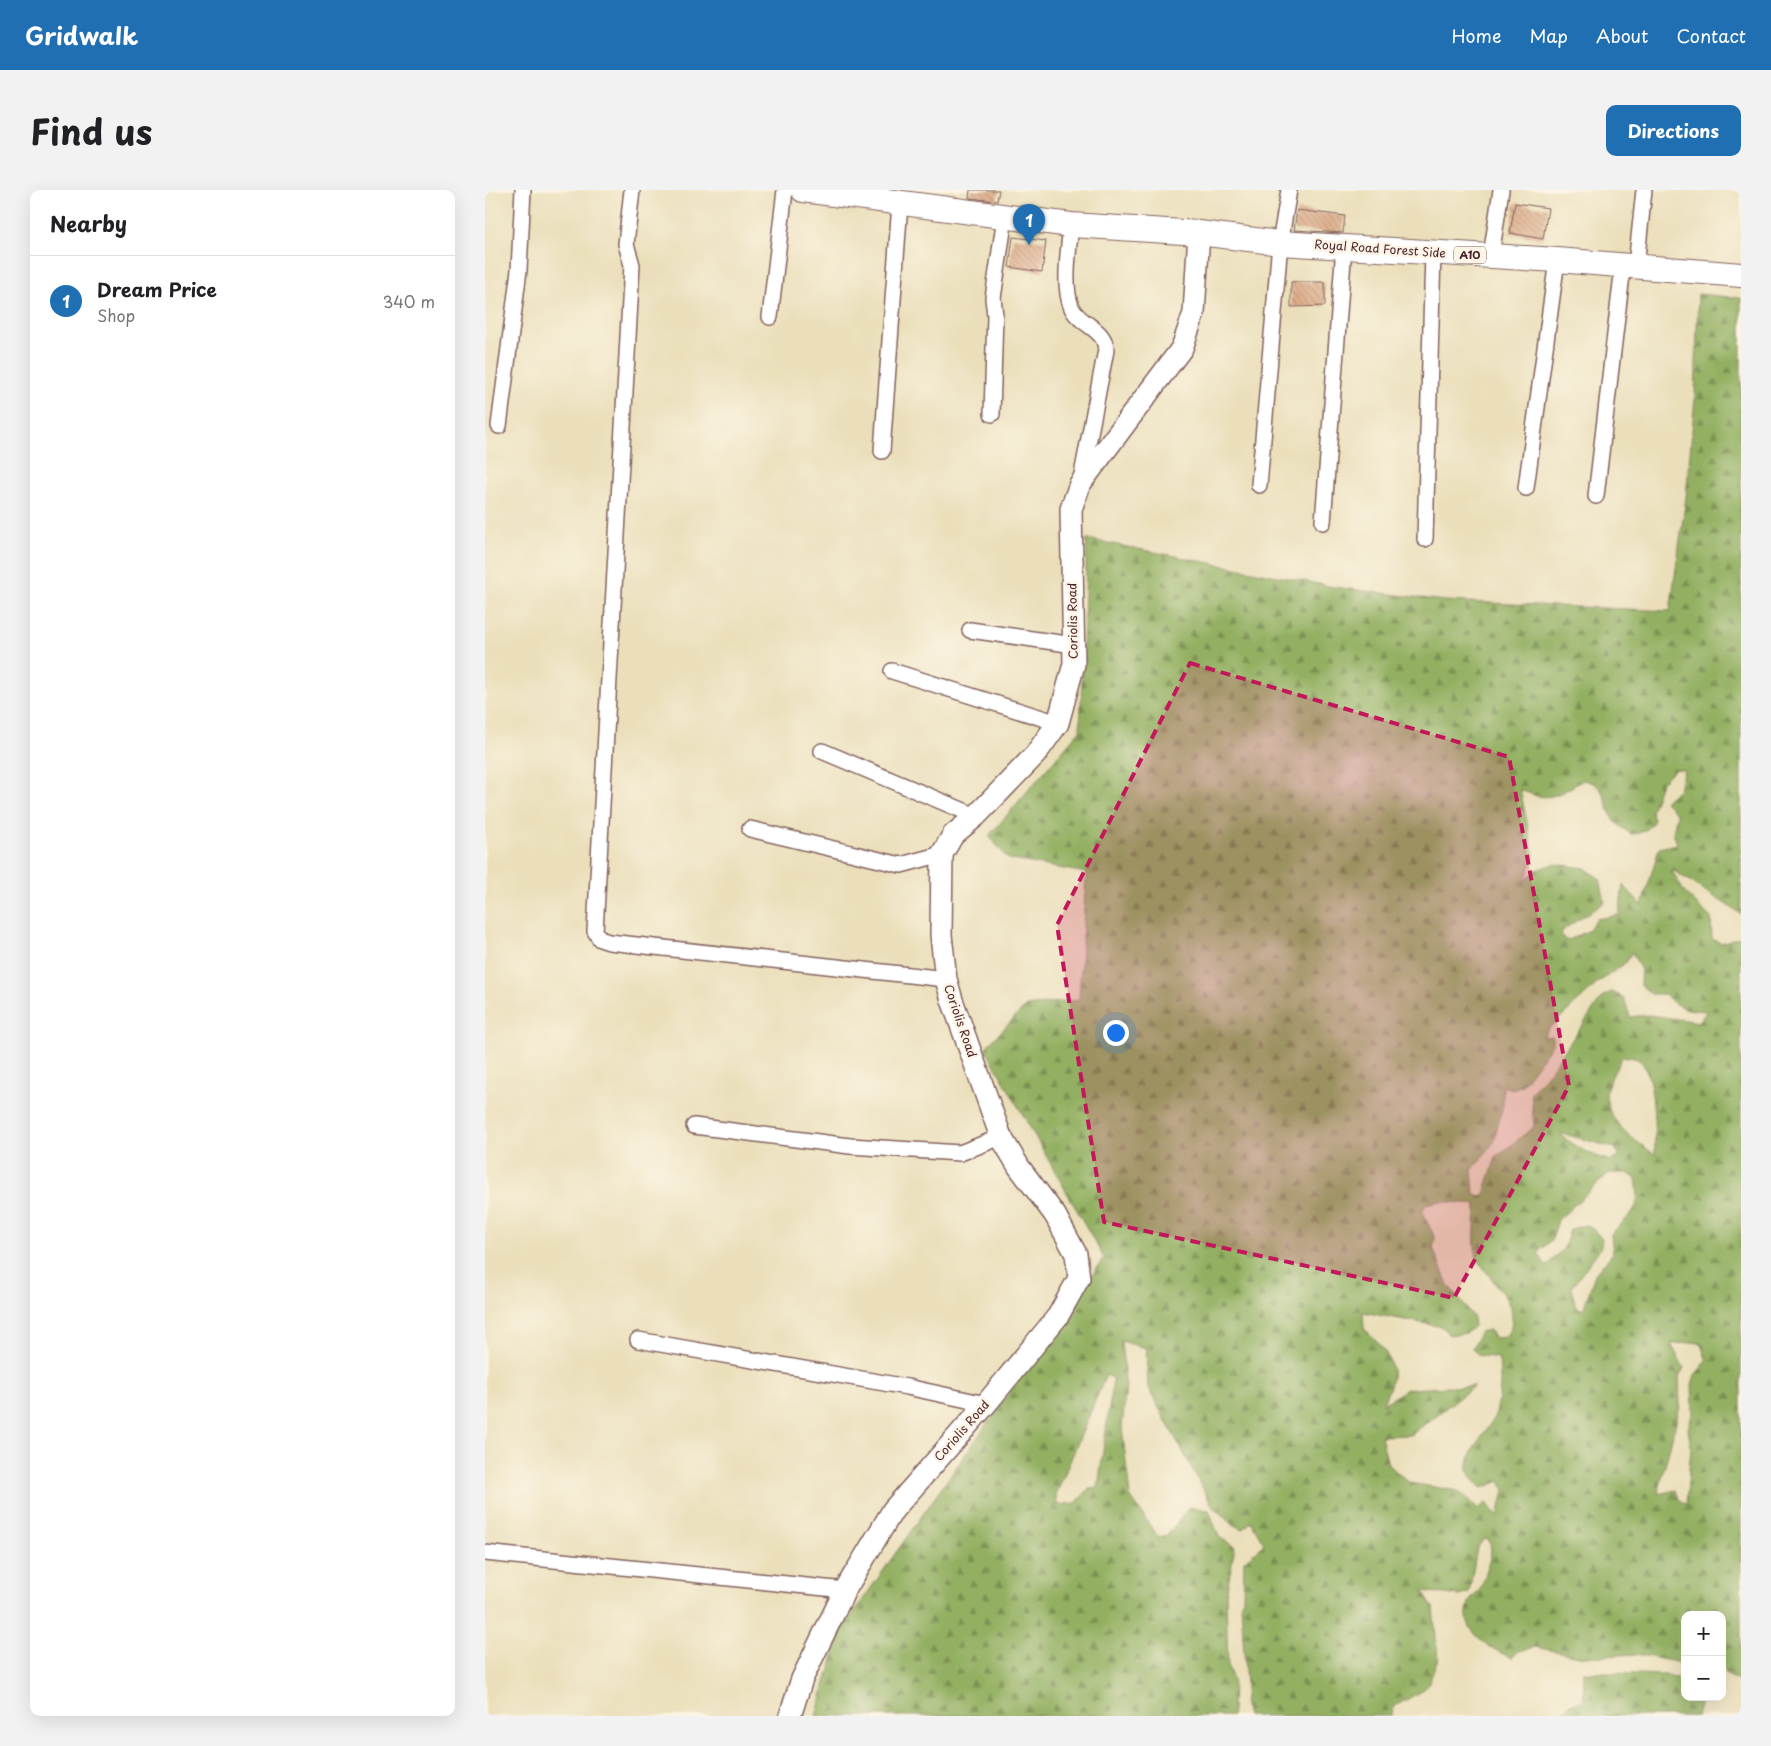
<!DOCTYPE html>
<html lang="en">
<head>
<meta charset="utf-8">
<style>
	body { margin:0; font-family:"Playpen Sans",sans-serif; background:#f2f2f2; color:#202124 }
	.controls { position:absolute; right:15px; bottom:15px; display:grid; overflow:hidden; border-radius:10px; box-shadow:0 5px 20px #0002 }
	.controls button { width:45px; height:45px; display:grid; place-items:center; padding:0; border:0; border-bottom:1px solid #e0e0e0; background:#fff; color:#202124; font:25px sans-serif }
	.you { position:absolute; left:630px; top:842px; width:18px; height:18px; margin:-12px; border:4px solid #fff; border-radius:50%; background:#1a73e8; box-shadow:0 0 0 8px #1a73e833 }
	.badge { display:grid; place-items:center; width:32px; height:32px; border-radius:50%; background:#1f6fb2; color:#fff; font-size:16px; font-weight:700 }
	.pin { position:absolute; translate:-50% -41px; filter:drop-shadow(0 1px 2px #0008) }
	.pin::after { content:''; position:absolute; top:26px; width:18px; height:15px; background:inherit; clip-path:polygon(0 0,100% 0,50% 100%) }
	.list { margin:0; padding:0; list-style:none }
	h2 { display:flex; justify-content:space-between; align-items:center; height:65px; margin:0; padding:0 20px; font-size:21px }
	h2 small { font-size:16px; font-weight:400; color:#757577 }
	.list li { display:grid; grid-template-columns:32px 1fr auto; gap:15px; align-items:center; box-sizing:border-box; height:90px; padding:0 20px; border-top:1px solid #e0e0e0 }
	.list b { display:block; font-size:19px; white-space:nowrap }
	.list p { margin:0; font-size:16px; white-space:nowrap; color:#757577 }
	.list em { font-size:16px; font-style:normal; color:#757577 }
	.map { position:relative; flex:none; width:1256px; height:1526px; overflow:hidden; border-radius:10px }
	header { display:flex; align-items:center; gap:30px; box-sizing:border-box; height:70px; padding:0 25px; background:#1f6fb2; color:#fff }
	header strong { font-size:24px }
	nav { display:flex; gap:28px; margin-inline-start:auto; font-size:18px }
	.intro { display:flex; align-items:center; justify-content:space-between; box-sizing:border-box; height:120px; padding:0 30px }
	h1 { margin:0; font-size:35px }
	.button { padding:12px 22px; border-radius:10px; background:#1f6fb2; color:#fff; font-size:18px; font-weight:700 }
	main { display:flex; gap:30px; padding:0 30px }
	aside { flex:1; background:#fff; border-radius:10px; box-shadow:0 5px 20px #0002 }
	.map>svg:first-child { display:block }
	.forest { fill:url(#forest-firs); stroke:#6e6846; fill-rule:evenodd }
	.building { fill:url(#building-back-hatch) }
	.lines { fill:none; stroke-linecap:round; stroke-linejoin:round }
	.minor-casing { stroke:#82625d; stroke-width:18 }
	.secondary-casing { stroke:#82625d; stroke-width:24 }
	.primary-casing { stroke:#82625d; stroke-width:26 }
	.minor { stroke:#fff; stroke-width:15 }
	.secondary { stroke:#fff; stroke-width:21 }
	.primary { stroke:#fff; stroke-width:24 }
	.marked { fill:#c2185b; fill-opacity:0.2; stroke:#c2185b; stroke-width:4; stroke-dasharray:10 6; stroke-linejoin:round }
	.labels { text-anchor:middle; stroke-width:5; stroke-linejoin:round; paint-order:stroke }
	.shield { fill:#fcf5e5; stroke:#7f5f63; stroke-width:1 }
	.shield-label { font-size:11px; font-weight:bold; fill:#4a1f2b }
	.street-label { font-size:12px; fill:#4a1f2b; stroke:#fcf5e5 }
</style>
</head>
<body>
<header>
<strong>Gridwalk</strong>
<nav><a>Home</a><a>Map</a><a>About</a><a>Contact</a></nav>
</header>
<div class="intro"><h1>Find us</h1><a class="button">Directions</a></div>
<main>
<aside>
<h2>Nearby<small></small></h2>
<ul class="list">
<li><span class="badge">1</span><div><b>Dream Price</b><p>Shop</p></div><em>340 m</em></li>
</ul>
</aside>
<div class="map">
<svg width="1256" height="1526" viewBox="0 0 1256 1526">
	<defs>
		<pattern id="forest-firs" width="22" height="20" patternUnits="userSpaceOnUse" patternTransform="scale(1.25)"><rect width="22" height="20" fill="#93b062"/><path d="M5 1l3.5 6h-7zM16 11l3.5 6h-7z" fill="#7a8f51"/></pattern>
		<pattern id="building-back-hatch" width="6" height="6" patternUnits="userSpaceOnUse" patternTransform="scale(1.25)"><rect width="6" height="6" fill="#dfaf8d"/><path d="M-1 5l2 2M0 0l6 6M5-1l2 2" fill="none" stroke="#b78e73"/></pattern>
	</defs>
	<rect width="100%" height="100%" fill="#fcf5e5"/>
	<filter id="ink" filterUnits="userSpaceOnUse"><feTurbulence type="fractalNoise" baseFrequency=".02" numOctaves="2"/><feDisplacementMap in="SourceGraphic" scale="10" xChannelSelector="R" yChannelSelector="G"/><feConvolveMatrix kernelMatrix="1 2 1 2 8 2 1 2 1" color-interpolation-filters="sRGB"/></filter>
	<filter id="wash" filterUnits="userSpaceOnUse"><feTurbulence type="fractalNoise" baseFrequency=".0096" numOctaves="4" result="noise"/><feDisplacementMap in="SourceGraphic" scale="20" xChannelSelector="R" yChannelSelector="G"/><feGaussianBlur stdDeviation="1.12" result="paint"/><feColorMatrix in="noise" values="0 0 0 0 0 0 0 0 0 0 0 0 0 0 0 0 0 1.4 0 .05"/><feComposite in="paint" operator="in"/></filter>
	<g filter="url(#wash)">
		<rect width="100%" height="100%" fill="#ebdfbb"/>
		<!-- forest -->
		<g class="forest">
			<path d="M 1213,104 L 1256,108 L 1256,724 L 1186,679 L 1199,702 L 1226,728 L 1227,749 L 1236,753 L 1256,747 L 1256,1492 L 1242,1485 L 1237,1476 L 1237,1425 L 1200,1425 L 1200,1474 L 1151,1464 L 1099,1467 L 1050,1457 L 1034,1461 L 1027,1468 C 1006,1459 973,1441 984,1413 C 986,1408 993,1403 996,1398 C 1000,1390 1001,1380 1004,1372 C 1006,1365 1007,1356 1003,1349 L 998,1350 L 992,1358 L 984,1403 L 975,1406 L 938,1401 L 948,1417 L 953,1469 L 944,1493 L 937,1501 L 910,1516 L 906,1526 L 762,1526 L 759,1516 L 761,1497 L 756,1413 L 758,1409 L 759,1371 L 779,1354 L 766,1331 L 759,1339 L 750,1336 L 728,1317 L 663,1198 L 661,1158 L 636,1151 L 641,1198 L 637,1237 L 645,1306 L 672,1346 L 681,1347 L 704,1317 L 724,1320 L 734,1347 L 750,1357 L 741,1404 L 743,1477 L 748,1490 L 747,1526 L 331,1526 L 357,1439 L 619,1068 L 500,858 L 541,816 L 594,810 L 601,683 L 523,669 L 504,646 L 595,540 L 602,349 L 849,397 L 960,411 L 1185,421 L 1201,307 L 1210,208 ZM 1190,579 L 1199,580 L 1194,599 L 1179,611 L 1192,624 L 1188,642 L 1192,654 L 1174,658 L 1157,715 L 1138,695 L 1134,725 L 1111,729 L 1103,741 L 1082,751 L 1076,744 L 1078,740 L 1120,712 L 1115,689 L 1100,678 L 1069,674 L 1051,680 L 1039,692 L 1049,666 L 1035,599 C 1063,614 1073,605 1098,590 C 1124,594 1117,614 1130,631 C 1133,636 1141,640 1146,644 C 1157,643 1163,641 1169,630 L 1166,621 L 1176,593 ZM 1147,762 L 1156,780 L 1155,794 L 1166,804 L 1180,804 C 1192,819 1204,820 1222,821 L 1214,832 L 1164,825 L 1145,827 L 1139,808 L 1127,802 L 1118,806 L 1060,888 L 1046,902 L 1049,937 L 1011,967 L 998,1007 L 989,1003 L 987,980 L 1009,952 L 1018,915 L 1018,896 L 1027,899 L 1036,896 L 1067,855 L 1067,846 L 1058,847 L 1063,839 L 1114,792 L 1139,774 ZM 1137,866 C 1142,867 1151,867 1155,871 C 1170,882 1170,946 1170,965 C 1148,948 1121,933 1121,902 C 1121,896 1134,873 1137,866 ZM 1075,943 L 1130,958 L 1135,966 L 1126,971 C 1107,965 1088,958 1075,943 ZM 1124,983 L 1143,983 L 1151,989 C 1157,1021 1147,1022 1126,1044 L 1128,1063 L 1110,1084 L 1098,1120 L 1090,1116 L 1087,1097 L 1116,1057 L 1117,1048 L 1103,1035 L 1093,1036 L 1085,1040 L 1079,1058 L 1061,1077 L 1053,1063 L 1067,1049 L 1073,1030 ZM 952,1011 L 991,1014 C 991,1026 988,1053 991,1064 C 1001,1091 1044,1117 1020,1147 L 1010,1148 L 1004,1140 L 995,1142 L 987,1159 L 994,1165 L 1013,1168 C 1017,1179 1015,1213 1010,1225 C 1000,1248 963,1276 997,1298 L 1015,1291 L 1019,1300 L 1013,1327 L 1001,1313 L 993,1319 L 973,1301 L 925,1293 L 903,1275 L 896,1246 L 926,1245 L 989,1196 L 922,1199 L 898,1214 C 901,1205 906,1197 907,1188 C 910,1169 892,1149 879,1139 L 878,1122 L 958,1137 L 964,1145 L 982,1143 L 989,1136 L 988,1126 L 963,1095 L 948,1058 L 950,1048 L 937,1022 L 941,1014 ZM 1215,1152 L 1222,1171 L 1210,1185 L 1207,1194 L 1208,1221 L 1203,1239 L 1206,1258 L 1201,1315 L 1194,1309 L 1191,1300 L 1173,1304 L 1195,1216 L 1194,1186 L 1199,1178 L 1186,1154 ZM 621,1185 L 628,1189 L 613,1298 L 604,1299 L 591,1313 L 572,1315 L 571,1305 Z"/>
			<polygon points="1098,1482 1180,1485 1200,1490 1200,1507 1214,1507 1216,1511 1212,1526 1076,1526 1085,1514 1099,1510"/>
		</g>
		<g id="blocks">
			<!-- building -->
			<g class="building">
				<polygon points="485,0 514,0 512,11 484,8"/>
				<polygon points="1030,13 1063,18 1058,49 1025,43"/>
				<polygon points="812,20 860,26 858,43 809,40"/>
				<polygon points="528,47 561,51 557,82 524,77"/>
				<polygon points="806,92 840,92 840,116 806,117"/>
			</g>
		</g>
	</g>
	<g filter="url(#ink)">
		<use href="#blocks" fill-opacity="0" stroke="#82625d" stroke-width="1"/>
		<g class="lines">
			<!-- minor casing -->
			<g class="minor-casing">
				<g id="minor">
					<polyline points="147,0 141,54 147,75 110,741 115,749 124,752 461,789"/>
					<path d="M 586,35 C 584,57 576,106 590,123 C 601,137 620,140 621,160 L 596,290"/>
					<polyline points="1006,66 1016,0"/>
					<polyline points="1151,76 1159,0"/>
					<polyline points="285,127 300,0"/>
					<polyline points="507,224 510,125 508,108 520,27"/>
					<polyline points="14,236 34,80 38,0"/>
					<polyline points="397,261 415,13"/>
					<polyline points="774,295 795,53 804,0"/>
					<polyline points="1041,298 1072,70"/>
					<polyline points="1111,306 1138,76"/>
					<polyline points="838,332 859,57"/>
					<polyline points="940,349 948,63"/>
					<polyline points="485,440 589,455"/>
					<polyline points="407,481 573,533"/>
					<polyline points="337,561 491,626"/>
					<polyline points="265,639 416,675 457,664"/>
					<polyline points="209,936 365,956 475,963 516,947"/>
					<polyline points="153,1150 422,1197 501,1214"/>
					<polyline points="0,1363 360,1400"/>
				</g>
			</g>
			<!-- secondary casing -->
			<g class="secondary-casing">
				<polyline id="secondary" points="305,1526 317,1489 360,1400 408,1320 501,1214 573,1126 594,1088 591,1064 570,1025 534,977 516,947 467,810 461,789 456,745 457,664 468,645 491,626 550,565 573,533 589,474 586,319 595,294 697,158 709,123 714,43"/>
			</g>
			<!-- primary casing -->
			<g class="primary-casing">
				<polyline id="primary" points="318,0 586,35 714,43 795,53 1072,70 1256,85"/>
			</g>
			<!-- minor -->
			<use href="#minor" class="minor"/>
			<!-- secondary -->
			<use href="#secondary" class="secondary"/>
			<!-- primary -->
			<use href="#primary" class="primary"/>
		</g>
	</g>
	<!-- marked area -->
	<path class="marked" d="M 705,473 L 1024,567 L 1084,896 L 969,1108 L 619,1032 L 572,735 Z"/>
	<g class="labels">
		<!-- shield labels -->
		<rect class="shield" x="969" y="56.5" width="32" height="17" rx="4"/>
		<g class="shield-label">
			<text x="985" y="69">A10</text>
		</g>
		<!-- street labels -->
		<g class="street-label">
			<text transform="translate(895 59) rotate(4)" y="4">Royal Road Forest Side</text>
			<text transform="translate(588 431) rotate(-91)" y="4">Coriolis Road</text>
			<text transform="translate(475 831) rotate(71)" y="4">Coriolis Road</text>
			<text transform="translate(477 1241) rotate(-49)" y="4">Coriolis Road</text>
		</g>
	</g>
</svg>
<div class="controls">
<button>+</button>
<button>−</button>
</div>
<div class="you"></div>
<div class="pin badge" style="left:544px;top:55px">1</div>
</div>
</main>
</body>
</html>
